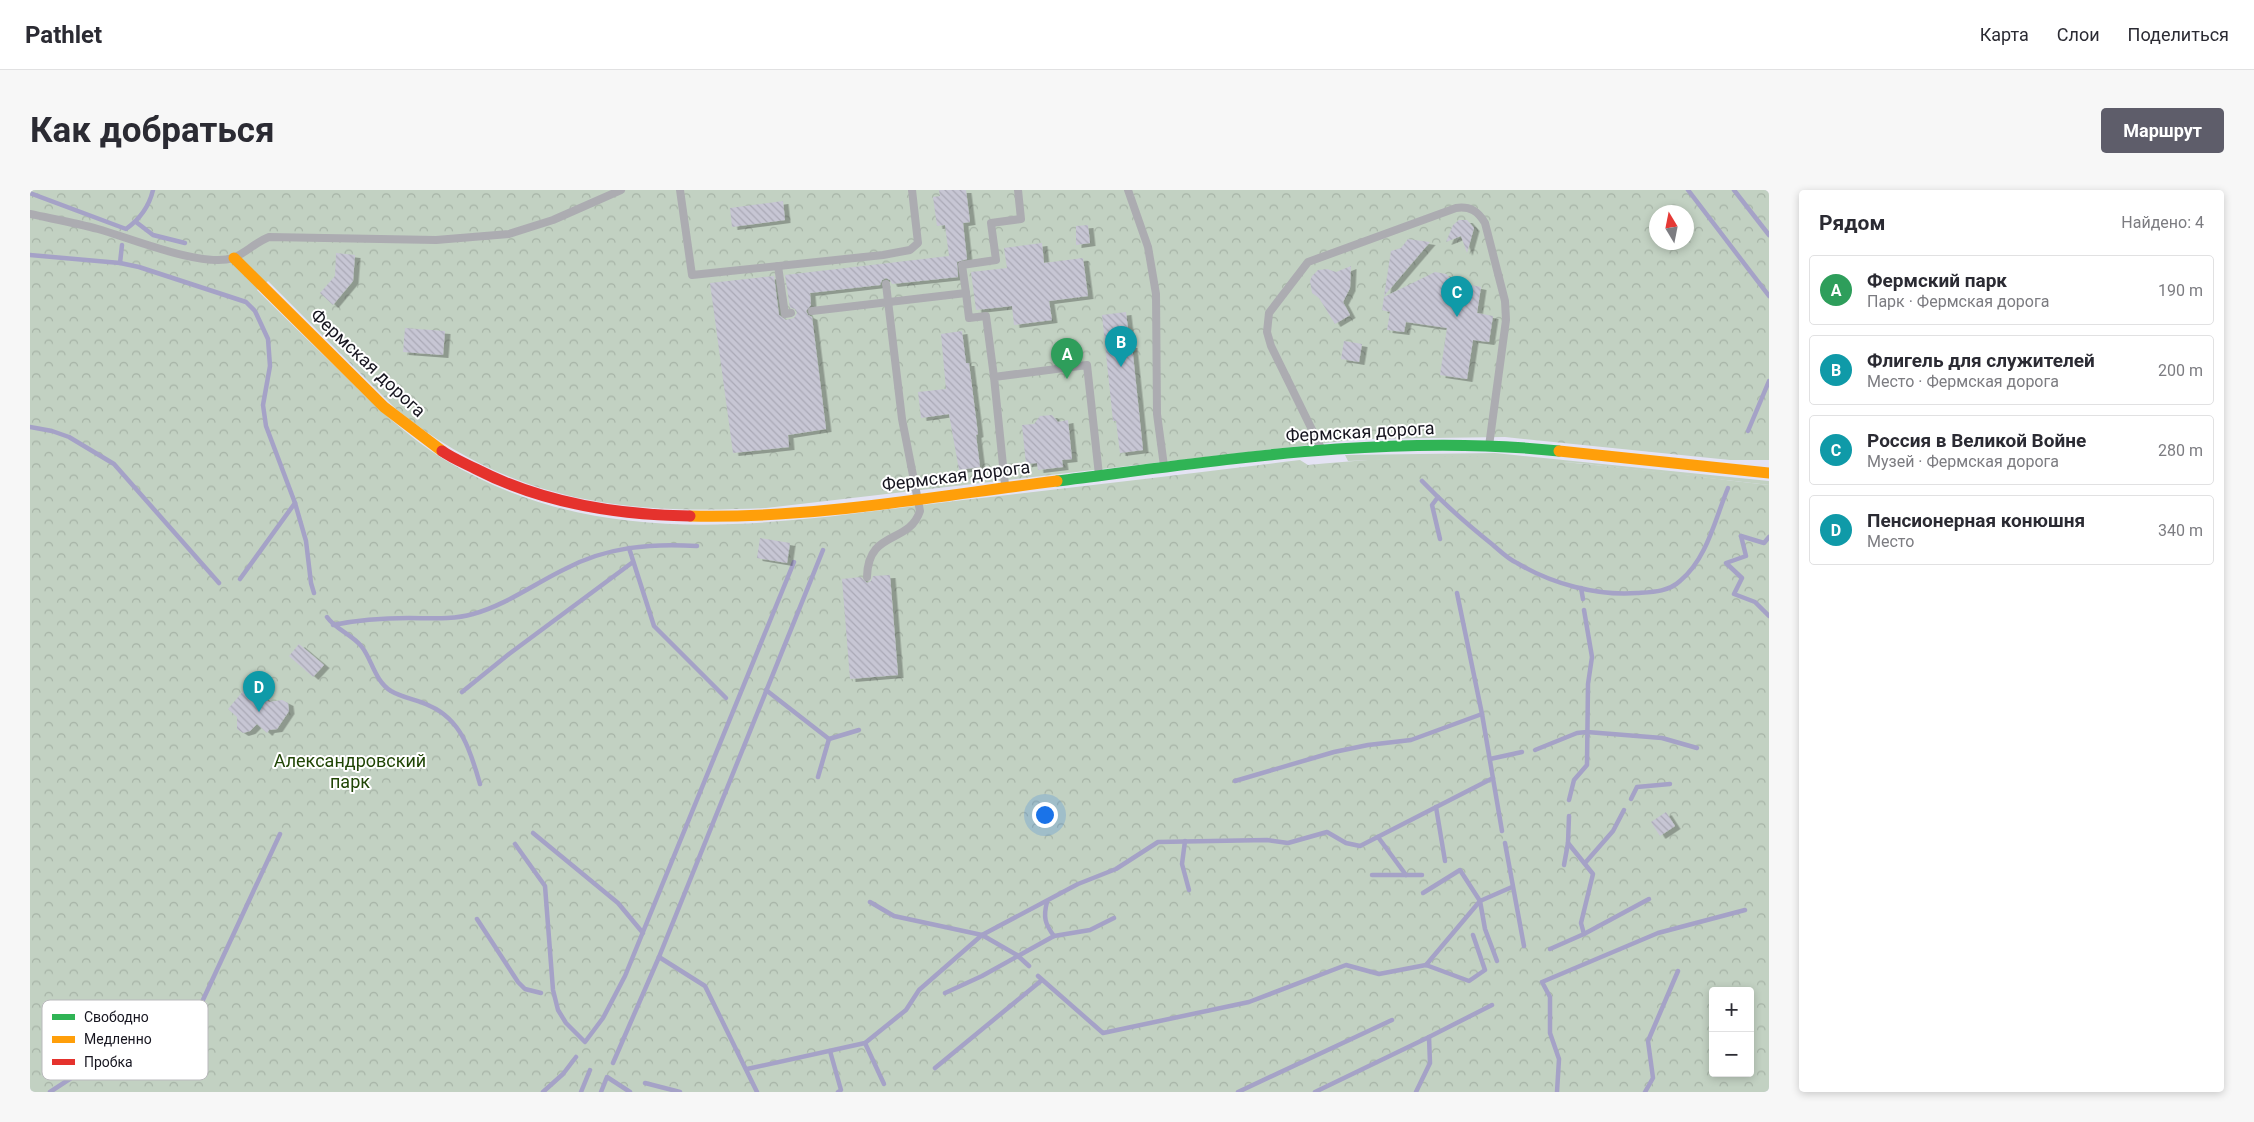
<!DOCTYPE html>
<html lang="ru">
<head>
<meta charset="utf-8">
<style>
	body { margin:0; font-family:Roboto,sans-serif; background:#f7f7f7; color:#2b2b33 }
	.controls { position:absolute; right:15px; bottom:15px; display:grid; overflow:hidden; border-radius:5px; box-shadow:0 2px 8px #0003 }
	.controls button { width:45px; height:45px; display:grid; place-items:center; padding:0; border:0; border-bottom:1px solid #e1e1e2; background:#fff; color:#2b2b33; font:25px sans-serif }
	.compass { position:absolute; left:1619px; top:15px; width:45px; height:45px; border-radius:50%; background:#fff; box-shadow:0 2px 8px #0003; rotate:350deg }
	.you { position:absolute; left:1014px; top:624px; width:18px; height:18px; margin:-12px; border:4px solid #fff; border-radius:50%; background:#1a73e8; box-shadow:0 0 0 8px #1a73e833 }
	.badge { display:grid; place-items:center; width:32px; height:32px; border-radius:50%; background:#5e5d6a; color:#fff; font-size:16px; font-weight:700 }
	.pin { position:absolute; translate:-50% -41px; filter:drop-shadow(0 1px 2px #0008) }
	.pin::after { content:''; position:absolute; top:26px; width:18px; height:15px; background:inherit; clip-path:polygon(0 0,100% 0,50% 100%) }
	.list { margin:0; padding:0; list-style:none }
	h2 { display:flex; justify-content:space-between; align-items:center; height:65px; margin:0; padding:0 20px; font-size:21px }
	h2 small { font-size:16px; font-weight:400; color:#7c7c81 }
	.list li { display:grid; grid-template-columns:32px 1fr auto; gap:15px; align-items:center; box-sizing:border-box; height:70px; margin:0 10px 10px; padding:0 10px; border:1px solid #e1e1e2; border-radius:5px }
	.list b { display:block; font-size:19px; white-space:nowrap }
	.list p { margin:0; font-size:16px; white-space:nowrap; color:#7c7c81 }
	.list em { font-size:16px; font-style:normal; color:#7c7c81 }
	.map { position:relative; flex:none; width:1739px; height:902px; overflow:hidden; border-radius:5px }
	header { display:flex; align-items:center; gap:30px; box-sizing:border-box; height:70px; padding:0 25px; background:#fff; border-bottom:1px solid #e1e1e2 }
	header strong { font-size:24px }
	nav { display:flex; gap:28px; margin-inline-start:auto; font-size:18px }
	.intro { display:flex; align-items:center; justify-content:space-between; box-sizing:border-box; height:120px; padding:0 30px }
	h1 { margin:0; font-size:35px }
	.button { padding:12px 22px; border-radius:5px; background:#5e5d6a; color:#fff; font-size:18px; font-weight:700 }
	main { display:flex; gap:30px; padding:0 30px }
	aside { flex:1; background:#fff; border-radius:5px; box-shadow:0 2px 8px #0003 }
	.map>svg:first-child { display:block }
	.grass { fill:#c2d1c2 }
	.park { fill:url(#park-crowns); fill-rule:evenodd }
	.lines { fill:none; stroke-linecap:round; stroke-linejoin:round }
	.stream { stroke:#a5a2c7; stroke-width:4.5 }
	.building { fill:url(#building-back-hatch); filter:url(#shadow) }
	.lane { stroke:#acacb1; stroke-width:8 }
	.fast { stroke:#30b455; stroke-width:11 }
	.slow { stroke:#ff9f0a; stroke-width:11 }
	.jam { stroke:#e5322d; stroke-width:11 }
	.labels { text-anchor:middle; stroke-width:4; stroke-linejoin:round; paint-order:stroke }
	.street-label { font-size:18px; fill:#16151f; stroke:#fff }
	.park-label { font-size:18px; fill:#204505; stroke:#fff }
	.key { fill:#fff; stroke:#b9b9bc; stroke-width:1 }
	.key-label { font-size:14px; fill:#16151f }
</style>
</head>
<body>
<header>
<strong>Pathlet</strong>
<nav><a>Карта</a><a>Слои</a><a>Поделиться</a></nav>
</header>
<div class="intro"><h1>Как добраться</h1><a class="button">Маршрут</a></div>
<main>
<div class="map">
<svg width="1739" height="902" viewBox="0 0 1739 902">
	<defs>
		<pattern id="park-crowns" width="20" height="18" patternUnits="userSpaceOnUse" patternTransform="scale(1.25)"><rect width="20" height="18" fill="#c2d1c2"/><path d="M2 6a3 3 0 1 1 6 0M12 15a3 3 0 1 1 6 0" fill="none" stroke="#a6b3a6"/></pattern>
		<pattern id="building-back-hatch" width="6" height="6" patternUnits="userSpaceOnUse" patternTransform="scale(1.25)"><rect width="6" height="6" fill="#c7c6d4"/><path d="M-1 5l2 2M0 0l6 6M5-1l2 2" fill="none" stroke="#aaa9b6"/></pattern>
		<filter id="shadow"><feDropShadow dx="5.5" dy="3" stdDeviation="0" flood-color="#0004"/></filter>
	</defs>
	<rect width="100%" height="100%" fill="#e4e3f4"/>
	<!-- grass -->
	<polygon class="grass" points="1465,263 1739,291 1739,295 1547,273 1425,267 1318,271 1315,265"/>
	<!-- park -->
	<path class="park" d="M 0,0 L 1739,0 L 1739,270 L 1700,270 L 1475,247 L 1330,249 L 736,318 C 593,325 481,312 366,219 L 238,91 L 227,100 C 255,128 283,155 312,183 C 344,215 376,246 415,270 C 578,368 756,331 933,310 C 1046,297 1158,284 1270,270 L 1278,275 C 1344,269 1412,264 1479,268 C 1566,273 1652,285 1739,295 L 1739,902 L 0,902 ZM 1626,22 L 1656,22 L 1656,52 L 1626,52 ZM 1683,801 L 1720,801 L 1720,883 L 1683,883 Z"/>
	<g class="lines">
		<!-- stream -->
		<g class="stream">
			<polyline points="1658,0 1739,106"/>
			<polyline points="1704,0 1739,45"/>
			<path d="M 0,3 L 96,39 C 110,29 119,17 123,0"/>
			<polyline points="106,32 123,45 155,53"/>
			<polyline points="0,65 90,73 109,77 216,112 225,121 238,149 240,176 233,215 236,236 265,313 276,351 281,393 284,403"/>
			<polyline points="90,73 92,55"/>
			<polyline points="0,237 22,241 39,247 84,274 189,393"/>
			<polyline points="1718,241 1739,191"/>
			<path d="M 1392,291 C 1414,314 1438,335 1463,355 C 1470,361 1478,369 1487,373 C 1522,394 1567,406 1607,403 C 1622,402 1638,402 1650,391 C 1677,369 1685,329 1698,298"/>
			<polyline points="1408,307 1402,315 1410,349"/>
			<polyline points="1711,346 1716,366 1696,373 1712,388 1704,404 1725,412 1739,426"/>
			<polyline points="1711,346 1734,353 1739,347"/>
			<polyline points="599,358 624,436 696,508"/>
			<polyline points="210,389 265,313"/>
			<polyline points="1551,398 1553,409"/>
			<polyline points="1427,403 1452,524 1472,641"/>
			<path d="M 297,427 C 306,440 322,444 332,457 C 342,470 345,491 361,501 C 373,508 388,510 400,516 C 432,530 441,563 450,594"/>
			<path d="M 303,435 C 327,430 354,428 379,428 C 400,428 422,430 443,424 C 476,415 504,394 535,379 C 576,357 621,353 667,356"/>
			<polyline points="736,500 799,549 829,540"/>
			<polyline points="432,502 479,464 603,372"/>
			<polyline points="1505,560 1547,543 1557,542 1632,548 1667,558"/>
			<polyline points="1460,569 1492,562"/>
			<polyline points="788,587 799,549"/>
			<polyline points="1205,591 1304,562 1338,555 1381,550 1452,524"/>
			<polyline points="1601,609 1607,597 1640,594"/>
			<polyline points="1539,610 1544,590 1557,575 1558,494 1562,467 1554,420"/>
			<polyline points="1406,617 1415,671"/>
			<polyline points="503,643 588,713 613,743"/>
			<polyline points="1348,647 1376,685"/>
			<polyline points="1155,651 1152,674 1159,700"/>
			<polyline points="1475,653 1494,756"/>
			<polyline points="1538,653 1563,684 1551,733 1554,744"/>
			<polyline points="485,654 515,696 523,800 528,820 536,833 555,852 573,828 595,786 764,372"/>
			<polyline points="1555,673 1583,641 1594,620"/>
			<polyline points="1534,675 1538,653 1539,626"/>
			<polyline points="1342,685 1392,685"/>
			<polyline points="1393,703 1430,680 1450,711 1455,739 1467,771"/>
			<polyline points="840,712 864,726 952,745 987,765 999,776"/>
			<path d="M 1017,712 C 1013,727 1015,734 1024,746"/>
			<polyline points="447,729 488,792 495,799 511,803"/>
			<polyline points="1520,759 1554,744 1619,709"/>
			<polyline points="629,767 675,796 727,902"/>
			<polyline points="1396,775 1450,711 1482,697"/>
			<polyline points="1008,786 1073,843 1219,812 1316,775 1349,784 1396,775 1439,791 1455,780 1443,745"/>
			<polyline points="915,803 952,786 1024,746 1060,740 1084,728"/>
			<polyline points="835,853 854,894"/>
			<polyline points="800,861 811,900 808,902"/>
			<polyline points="583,873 629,767 793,360"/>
			<polyline points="905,878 1012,790"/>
			<polyline points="717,879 835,853 876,820 889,800 952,745 1048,694 1086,679 1128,652 1237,650 1258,653 1297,642 1316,653 1330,656 1463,588"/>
			<polyline points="615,893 650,902"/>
			<polyline points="20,902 107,845 172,812 250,644"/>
			<polyline points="513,902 533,884 546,867"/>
			<polyline points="551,902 560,880"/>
			<polyline points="571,902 577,887 600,902"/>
			<polyline points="1208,902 1362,830"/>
			<polyline points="1285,902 1399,847 1462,815"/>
			<polyline points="1386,902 1400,873 1399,847"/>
			<polyline points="1527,902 1529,869 1520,843 1520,807 1512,792 1628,743 1715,720"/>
			<polyline points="1615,902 1623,888 1618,851 1648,781"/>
		</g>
	</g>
	<!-- building -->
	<g class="building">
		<polygon points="909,0 936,0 940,32 933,33 937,69 927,72 928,87 862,94 860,90 856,88 852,90 850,95 780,103 781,115 776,121 778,125 782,127 796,239 758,245 759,257 703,263 680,93 744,86 749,125 756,130 764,128 767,123 765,119 760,118 755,85 919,66 915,35 907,36 903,7 910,6"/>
		<polygon points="753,11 755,30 702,37 700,18"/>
		<polygon points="1429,30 1437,30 1444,38 1437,63 1431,46 1416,52 1423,35"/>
		<polygon points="1058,35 1060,53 1046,55 1046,36"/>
		<polygon points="1378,49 1400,52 1354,106 1361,61 1371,58"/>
		<polygon points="1012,53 1014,73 1053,68 1058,106 1019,111 1022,130 984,135 982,116 946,120 941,82 977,78 974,58"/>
		<polygon points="306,63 325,65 323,91 303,115 290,103 305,86"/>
		<polygon points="1321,76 1320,98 1313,112 1320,125 1305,134 1289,108 1282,103 1280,91 1282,86 1288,80 1297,79 1306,82"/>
		<polygon points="1405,82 1416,84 1435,103 1436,94 1451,97 1447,123 1463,126 1459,152 1443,150 1437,189 1410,185 1417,138 1376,132 1374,142 1357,140 1360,122 1352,120 1354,107"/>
		<polygon points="1096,122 1100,155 1102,155 1113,260 1090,263 1086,231 1083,231 1072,125"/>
		<polygon points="375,138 415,141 413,165 373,162"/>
		<polygon points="932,141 936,173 939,173 948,244 946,245 950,277 929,280 919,224 891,228 888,202 916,199 911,144"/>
		<polygon points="1314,151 1332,154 1329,172 1311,169"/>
		<polygon points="1022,225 1028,232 1038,230 1042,269 1032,270 1033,277 1008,280 1007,273 996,274 992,235 1004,234 1010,226"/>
		<polygon points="730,348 760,353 757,373 727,368"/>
		<polygon points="860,385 868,485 820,489 812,389 831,387 837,393 841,391 843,386"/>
		<polygon points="269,454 294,475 283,487 259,466"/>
		<polygon points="214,500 225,508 230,504 239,512 252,510 258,513 259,521 247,539 239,540 237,543 227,534 220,541 213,543 207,539 207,527 198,519"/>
		<polygon points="1636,622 1645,636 1630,646 1621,632"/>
	</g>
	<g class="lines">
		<!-- lane -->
		<g class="lane">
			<polyline points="650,0 662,85 853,65 880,60 888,53 882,0"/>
			<polyline points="1098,0 1118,57 1126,104 1127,224 1134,276"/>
			<path d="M 0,24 C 23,29 46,33 68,39 C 100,48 172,78 203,68 C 214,64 226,52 239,47 L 406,50 L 479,44 L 523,30 L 591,0"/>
			<polyline points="748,76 755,124 761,123"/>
			<polyline points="936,103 932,75 966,70 961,33 991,29 988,0"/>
			<polyline points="782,121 936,103 939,128 956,126 964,187"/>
			<path d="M 1291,258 L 1241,156 L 1237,142 L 1239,123 L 1278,72 L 1426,18 C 1440,16 1448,21 1455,33 L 1475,111 L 1476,130 L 1459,256"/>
			<polyline points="975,295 964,187 1057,175 1069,285"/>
			<path d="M 837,387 C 838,339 879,355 890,321 L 872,229 L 856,94"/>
		</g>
		<!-- fast -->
		<path class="fast" d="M 1027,291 C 1194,270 1361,243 1529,261"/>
		<!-- slow -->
		<g class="slow">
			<polyline points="204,68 354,217 412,261"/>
			<polyline points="1529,261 1739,283"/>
			<path d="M 660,326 C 783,329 906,306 1027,291"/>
		</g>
		<!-- jam -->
		<path class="jam" d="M 412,261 C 422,268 434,273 446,279 C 512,313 586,325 660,326"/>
	</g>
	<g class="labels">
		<!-- street labels -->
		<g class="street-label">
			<text transform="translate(338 173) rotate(43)" y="6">Фермская дорога</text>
			<text transform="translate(1330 242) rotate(-3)" y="6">Фермская дорога</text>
			<text transform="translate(926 286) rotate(-7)" y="6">Фермская дорога</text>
		</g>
		<!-- park labels -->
		<g class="park-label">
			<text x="320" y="577">Александровский<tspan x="320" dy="21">парк</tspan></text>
		</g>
	</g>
	<!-- legend -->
	<rect x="12" y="810" width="166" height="80" rx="8" class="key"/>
	<rect x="22" y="824" width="23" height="6" fill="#30b455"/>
	<rect x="22" y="846" width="23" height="7" fill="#ff9f0a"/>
	<rect x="22" y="869" width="23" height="6" fill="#e5322d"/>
	<g class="key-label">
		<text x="54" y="832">Свободно</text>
		<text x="54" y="854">Медленно</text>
		<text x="54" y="877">Пробка</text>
	</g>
</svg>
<div class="controls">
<button>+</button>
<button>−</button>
</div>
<svg class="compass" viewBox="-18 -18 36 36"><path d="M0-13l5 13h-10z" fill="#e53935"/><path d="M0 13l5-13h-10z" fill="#7c7c81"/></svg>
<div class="you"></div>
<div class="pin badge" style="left:1037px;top:189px;background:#2e9e5b">A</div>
<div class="pin badge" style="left:1091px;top:177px;background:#0f9aa8">B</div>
<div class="pin badge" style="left:1427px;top:127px;background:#0f9aa8">C</div>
<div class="pin badge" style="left:229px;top:522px;background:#0f9aa8">D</div>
</div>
<aside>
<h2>Рядом<small>Найдено: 4</small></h2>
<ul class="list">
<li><span class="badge" style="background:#2e9e5b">A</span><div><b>Фермский парк</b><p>Парк · Фермская дорога</p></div><em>190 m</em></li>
<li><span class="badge" style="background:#0f9aa8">B</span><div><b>Флигель для служителей</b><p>Место · Фермская дорога</p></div><em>200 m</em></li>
<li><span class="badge" style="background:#0f9aa8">C</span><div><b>Россия в Великой Войне</b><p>Музей · Фермская дорога</p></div><em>280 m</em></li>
<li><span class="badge" style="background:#0f9aa8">D</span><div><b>Пенсионерная конюшня</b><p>Место</p></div><em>340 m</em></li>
</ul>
</aside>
</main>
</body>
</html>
